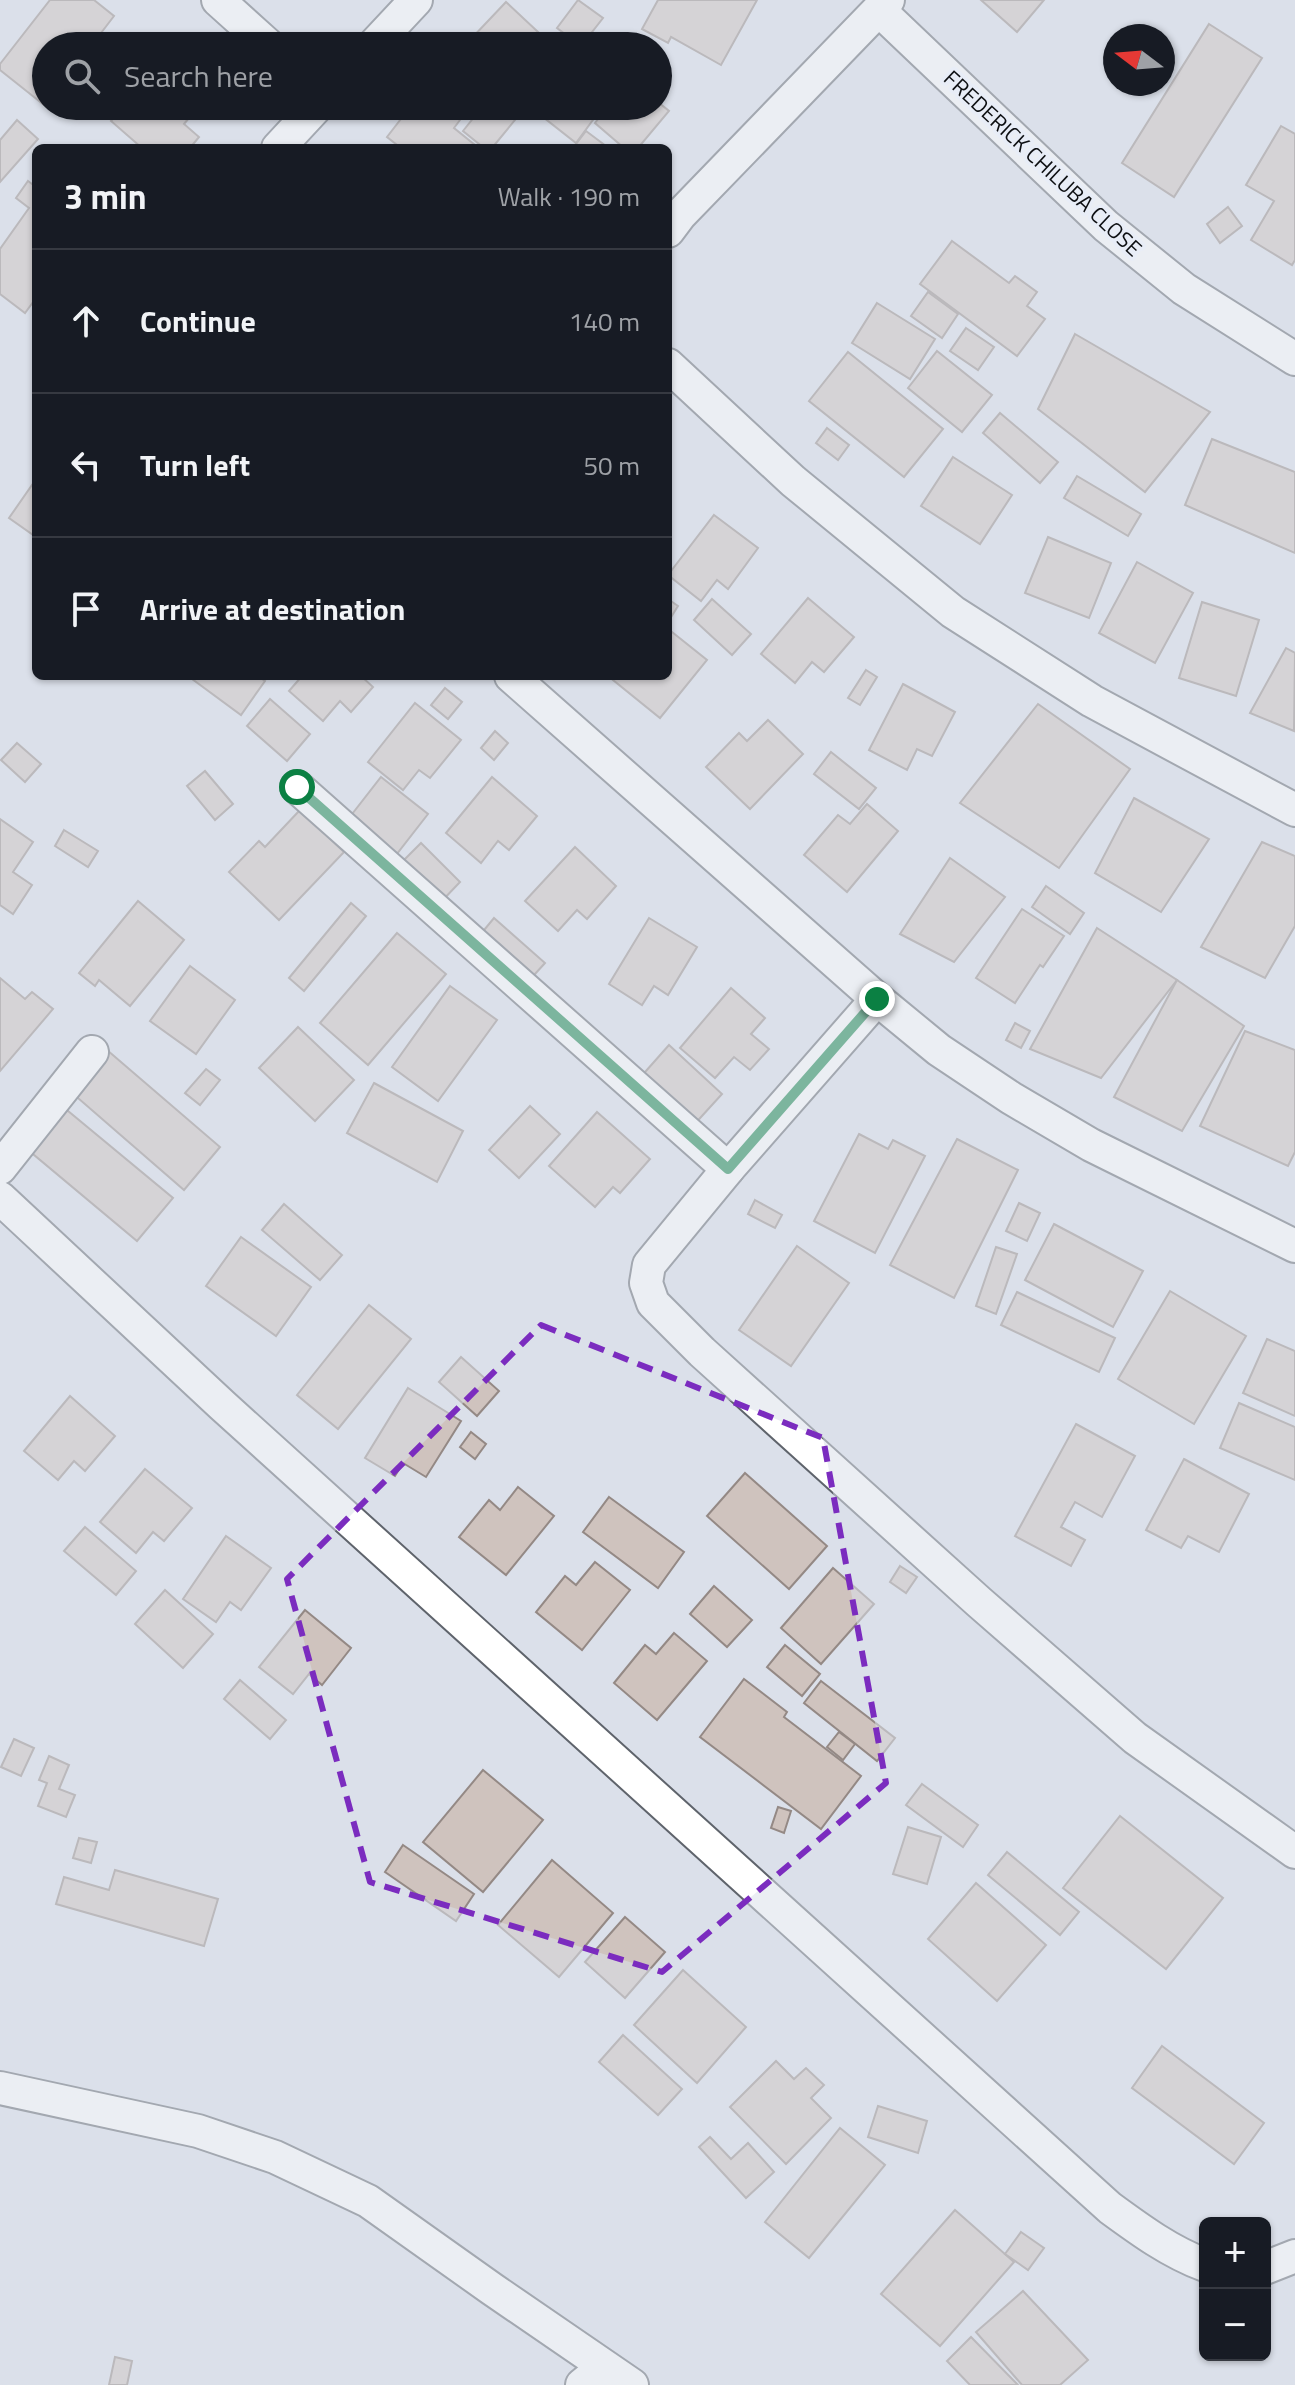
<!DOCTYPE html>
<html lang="en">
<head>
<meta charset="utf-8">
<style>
	body { margin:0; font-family:"Titillium Web",sans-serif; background:#242831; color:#f1f3f6 }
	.controls { position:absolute; right:24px; bottom:24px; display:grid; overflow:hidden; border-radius:12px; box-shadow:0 2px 6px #0004 }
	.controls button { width:72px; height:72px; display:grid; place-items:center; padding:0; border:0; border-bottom:2px solid #363941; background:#171b24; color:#f1f3f6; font:40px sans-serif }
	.compass { position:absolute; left:1103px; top:24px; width:72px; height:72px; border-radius:50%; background:#171b24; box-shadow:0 2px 6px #0004; rotate:286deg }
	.stop { position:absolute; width:24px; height:24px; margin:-18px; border:6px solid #0b8043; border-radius:50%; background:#fff }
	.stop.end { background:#0b8043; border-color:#fff; box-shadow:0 2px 8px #0008 }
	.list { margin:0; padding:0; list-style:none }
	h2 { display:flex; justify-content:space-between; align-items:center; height:104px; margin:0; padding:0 32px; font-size:34px }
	h2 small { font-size:26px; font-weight:400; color:#9ea1a6 }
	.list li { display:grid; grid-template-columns:52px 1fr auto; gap:24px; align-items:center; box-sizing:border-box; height:144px; padding:0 32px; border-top:2px solid #363941 }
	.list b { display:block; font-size:30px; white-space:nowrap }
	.list em { font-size:26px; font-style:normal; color:#9ea1a6 }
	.icon { flex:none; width:44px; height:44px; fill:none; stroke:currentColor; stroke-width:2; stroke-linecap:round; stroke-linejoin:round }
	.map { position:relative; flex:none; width:1295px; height:2385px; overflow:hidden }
	.search { position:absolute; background:#171b24; box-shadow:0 2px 6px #0004; left:32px; top:32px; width:640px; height:88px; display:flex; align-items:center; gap:20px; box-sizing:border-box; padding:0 28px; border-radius:44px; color:#9ea1a6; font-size:30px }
	.panel { position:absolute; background:#171b24; box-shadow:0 2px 6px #0004; left:32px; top:144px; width:640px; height:536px; border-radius:12px }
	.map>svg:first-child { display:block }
	.building { fill:#cfc3be; stroke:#948985; stroke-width:2 }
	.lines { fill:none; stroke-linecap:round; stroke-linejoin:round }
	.street-casing { stroke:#5f646c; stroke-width:36 }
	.street { stroke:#fff; stroke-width:32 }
	.route { stroke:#0b8043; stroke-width:10 }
	.marked { fill:none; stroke:#7b2cbf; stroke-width:6; stroke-dasharray:16 10; stroke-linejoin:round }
	.labels { text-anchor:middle; stroke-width:7; stroke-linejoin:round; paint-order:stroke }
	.street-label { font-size:22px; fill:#0d0f12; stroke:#e8edf7 }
</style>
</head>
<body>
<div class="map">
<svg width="1295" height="2385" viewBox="0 0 1295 2385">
	<rect width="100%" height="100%" fill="#dbe0ea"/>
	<!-- building -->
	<g class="building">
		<polygon points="50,0 94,0 114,16 91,46 46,46 46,103 44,105 0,70 0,64"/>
		<polygon points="578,0 603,18 581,46 557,28"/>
		<polygon points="658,0 757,0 721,65 671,37 668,43 642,29"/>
		<polygon points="981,0 1044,0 1017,32"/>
		<polygon points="506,2 553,46 474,46 469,41"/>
		<polygon points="1209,24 1262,58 1174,197 1122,163"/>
		<polygon points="658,102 669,111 638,148 624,148 595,123 602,114 593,106 658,106"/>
		<polygon points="124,106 199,106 184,124 199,137 190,148 142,148 111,121"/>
		<polygon points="411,106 443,106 460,120 454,128 475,145 473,148 401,148 387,137"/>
		<polygon points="483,106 520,106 524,109 492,148 484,148 463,131"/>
		<polygon points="552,106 589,106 598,113 576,143 543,117"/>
		<polygon points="17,120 38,139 0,182 0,140"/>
		<polygon points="1281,126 1295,134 1295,260 1292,265 1251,240 1274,201 1246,185"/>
		<polygon points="586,131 606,146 605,148 573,148"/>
		<polygon points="28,181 36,187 36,298 25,313 0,294 0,249 29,208 16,198"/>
		<polygon points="1228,207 1242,226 1220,243 1207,224"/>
		<polygon points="952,241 1009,283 1015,276 1037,292 1027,306 1045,319 1017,356 920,284"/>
		<polygon points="928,292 958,314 942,338 911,316"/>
		<polygon points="877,303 935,339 910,379 852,343"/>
		<polygon points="966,328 994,347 978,370 950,351"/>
		<polygon points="1075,334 1210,412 1145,492 1038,409"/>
		<polygon points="937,351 992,395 962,432 908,388"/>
		<polygon points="848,352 943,429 904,477 809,401"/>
		<polygon points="1000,413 1058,462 1040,483 983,433"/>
		<polygon points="827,428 849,445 838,460 816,443"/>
		<polygon points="1212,439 1295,472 1295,553 1185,505"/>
		<polygon points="953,457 1012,495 980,544 921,506"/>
		<polygon points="1077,476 1141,514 1128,536 1064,498"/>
		<polygon points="32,485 36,488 36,537 9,518"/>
		<polygon points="714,515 758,548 728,589 717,580 701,601 668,575"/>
		<polygon points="1048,537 1111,563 1089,618 1025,593"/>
		<polygon points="1137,562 1193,593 1155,663 1099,633"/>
		<polygon points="808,598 854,637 824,672 812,662 795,683 761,654"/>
		<polygon points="668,599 678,606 668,622"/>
		<polygon points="712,599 751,634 732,655 694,620"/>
		<polygon points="1202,602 1259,620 1236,696 1179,678"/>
		<polygon points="672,632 707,660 660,718 613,680 616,676 668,676 668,637"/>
		<polygon points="1286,648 1295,653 1294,731 1250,713"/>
		<polygon points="866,670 877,677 860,705 848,698"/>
		<polygon points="188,676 258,676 265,681 241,715"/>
		<polygon points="302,676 361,676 373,687 351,712 340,701 323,721 289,691"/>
		<polygon points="903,684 955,712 932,756 917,749 907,770 869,750"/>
		<polygon points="445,688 462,702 448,719 431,705"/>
		<polygon points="270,699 310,734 287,761 247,726"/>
		<polygon points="415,703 461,740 430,778 419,770 403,790 368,762"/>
		<polygon points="1038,704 1130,769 1059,868 960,803"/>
		<polygon points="768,720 803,754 750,809 706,767 739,733 747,741"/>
		<polygon points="495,731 508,743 494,760 481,748"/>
		<polygon points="17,743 41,764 25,782 1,760"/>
		<polygon points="831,752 876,788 859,809 814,774"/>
		<polygon points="205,771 233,804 215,820 187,786"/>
		<polygon points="381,777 428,814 396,855 349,818"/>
		<polygon points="492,777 537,816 509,850 498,841 481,863 446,833"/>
		<polygon points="1134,798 1209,839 1161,912 1095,873"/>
		<polygon points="867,804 898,831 847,892 804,855 838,815 850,824"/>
		<polygon points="300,810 344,852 279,920 229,872 259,841 265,847"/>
		<polygon points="0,819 33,842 13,872 32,885 13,914 0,905"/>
		<polygon points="64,830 98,851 88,867 55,846"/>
		<polygon points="1262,842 1295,856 1295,926 1265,978 1201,947"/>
		<polygon points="421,843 460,882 439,904 399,865"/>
		<polygon points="575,847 616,886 587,919 577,910 558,931 525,901"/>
		<polygon points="950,858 1005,897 954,962 900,934"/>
		<polygon points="1046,886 1084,913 1070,934 1032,907"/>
		<polygon points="138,901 184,940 130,1006 99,980 95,986 79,973"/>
		<polygon points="351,903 366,916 304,991 289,978"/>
		<polygon points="1022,909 1064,936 1043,967 1040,965 1015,1003 976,978"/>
		<polygon points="494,918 545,963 525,985 475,941"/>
		<polygon points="649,918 697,947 668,995 654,986 642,1005 609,984"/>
		<polygon points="1097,928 1177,980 1101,1078 1030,1049"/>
		<polygon points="397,933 446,974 368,1065 320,1023"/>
		<polygon points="190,966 235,1000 196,1054 150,1021"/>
		<polygon points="0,978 25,999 32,992 53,1009 0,1071"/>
		<polygon points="1177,980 1244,1026 1182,1131 1114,1097"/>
		<polygon points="450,986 497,1020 438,1101 392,1067"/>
		<polygon points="731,988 765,1018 751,1034 769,1049 750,1070 734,1057 715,1078 680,1048"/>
		<polygon points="1015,1023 1030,1031 1021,1048 1006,1040"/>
		<polygon points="298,1027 354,1080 315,1121 259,1068"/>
		<polygon points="1245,1031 1295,1050 1295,1152 1288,1166 1200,1126"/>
		<polygon points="669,1045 722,1094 691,1128 638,1080"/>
		<polygon points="107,1050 220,1147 184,1190 71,1092"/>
		<polygon points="206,1069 220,1080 200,1105 185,1093"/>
		<polygon points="374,1083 463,1131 437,1182 347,1133"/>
		<polygon points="56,1101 173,1198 137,1241 21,1144"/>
		<polygon points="530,1106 560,1134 519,1178 489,1150"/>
		<polygon points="597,1112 650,1159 620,1193 613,1187 595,1207 549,1166"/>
		<polygon points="859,1134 888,1149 893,1140 925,1156 875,1253 814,1221"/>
		<polygon points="957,1139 1018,1170 954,1298 890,1265"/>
		<polygon points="755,1200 782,1215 775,1228 748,1214"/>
		<polygon points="1019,1203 1040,1213 1027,1241 1006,1231"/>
		<polygon points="284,1204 342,1255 320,1280 262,1230"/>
		<polygon points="1054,1224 1143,1271 1113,1327 1025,1280"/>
		<polygon points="241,1237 311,1287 276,1336 206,1286"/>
		<polygon points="797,1246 849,1283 791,1366 739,1330"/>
		<polygon points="996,1247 1017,1254 996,1314 976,1306"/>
		<polygon points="1170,1291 1246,1336 1194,1424 1118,1379"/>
		<polygon points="1017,1292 1115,1338 1099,1372 1001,1325"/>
		<polygon points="369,1305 411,1339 338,1429 297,1395"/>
		<polygon points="1267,1339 1295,1351 1295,1416 1243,1393"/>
		<polygon points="461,1357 499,1391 477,1416 439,1382"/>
		<polygon points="408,1388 461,1421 426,1477 403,1463 395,1476 365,1458"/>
		<polygon points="70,1396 115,1436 85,1471 74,1461 58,1480 24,1451"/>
		<polygon points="1239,1403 1295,1427 1295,1480 1220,1448"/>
		<polygon points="1076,1424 1135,1456 1102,1517 1075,1502 1061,1527 1085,1540 1071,1566 1015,1536"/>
		<polygon points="471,1432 486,1444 475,1459 460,1447"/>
		<polygon points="1184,1459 1249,1494 1219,1552 1188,1536 1181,1548 1146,1530"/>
		<polygon points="145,1469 192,1508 164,1541 153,1532 136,1553 100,1522"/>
		<polygon points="745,1473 827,1546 789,1589 707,1516"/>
		<polygon points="518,1487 554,1516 506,1575 459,1537 489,1500 500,1510"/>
		<polygon points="609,1497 684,1552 658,1588 583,1532"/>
		<polygon points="85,1527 136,1571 116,1595 64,1551"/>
		<polygon points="226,1536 271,1568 241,1610 230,1602 216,1622 183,1599"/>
		<polygon points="595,1562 630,1590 582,1650 536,1612 565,1576 576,1585"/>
		<polygon points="900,1566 917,1577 906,1593 890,1582"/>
		<polygon points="833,1568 874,1604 821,1664 781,1628"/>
		<polygon points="714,1586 752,1620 727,1647 690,1614"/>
		<polygon points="165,1590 213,1634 183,1668 135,1624"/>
		<polygon points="305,1610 351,1648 322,1685 309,1674 293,1694 259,1667"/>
		<polygon points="674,1633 707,1661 657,1720 614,1683 645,1645 656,1654"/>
		<polygon points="785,1645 820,1674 802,1696 767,1667"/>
		<polygon points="744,1679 787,1712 784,1717 861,1776 821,1829 700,1737"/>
		<polygon points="240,1680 286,1720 270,1739 224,1699"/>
		<polygon points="821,1681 895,1738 877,1761 804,1703"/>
		<polygon points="839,1732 855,1744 843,1760 827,1747"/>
		<polygon points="14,1739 34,1748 21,1776 1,1767"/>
		<polygon points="49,1756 69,1765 59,1789 75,1795 66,1817 38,1806 47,1783 39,1780"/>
		<polygon points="483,1770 543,1820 483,1892 423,1842"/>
		<polygon points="922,1784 978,1825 963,1847 906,1805"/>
		<polygon points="778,1807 791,1811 784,1833 771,1828"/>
		<polygon points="1120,1816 1223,1898 1166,1969 1063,1888"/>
		<polygon points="908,1827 941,1837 927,1884 893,1874"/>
		<polygon points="79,1838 97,1842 91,1863 73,1858"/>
		<polygon points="403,1845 474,1894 456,1921 385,1872"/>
		<polygon points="1007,1852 1079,1912 1060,1935 988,1875"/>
		<polygon points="552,1860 613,1913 559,1977 498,1925"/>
		<polygon points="115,1870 218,1899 204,1946 56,1904 64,1877 109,1890"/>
		<polygon points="976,1883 1046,1945 997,2001 928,1939"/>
		<polygon points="625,1917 665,1952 625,1998 585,1962"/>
		<polygon points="683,1970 746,2027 697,2083 634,2025"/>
		<polygon points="623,2035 682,2089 658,2115 599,2062"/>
		<polygon points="1162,2046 1264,2123 1234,2164 1132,2088"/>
		<polygon points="776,2061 794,2079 806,2068 824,2085 811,2098 831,2118 786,2164 730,2107"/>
		<polygon points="878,2106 927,2121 918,2153 868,2137"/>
		<polygon points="840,2128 885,2165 809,2258 765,2222"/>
		<polygon points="710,2137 731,2159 748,2143 774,2172 746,2198 699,2147"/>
		<polygon points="955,2210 1014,2262 940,2346 881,2294"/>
		<polygon points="1021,2232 1044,2248 1028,2270 1005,2254"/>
		<polygon points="1023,2291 1088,2360 1060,2385 1022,2385 976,2332"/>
		<polygon points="971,2337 1018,2385 970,2385 947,2361"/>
		<polygon points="115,2357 132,2361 127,2385 109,2385"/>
	</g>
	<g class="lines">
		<!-- street casing -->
		<g class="street-casing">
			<g id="street">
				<polyline points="218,0 269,46"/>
				<polyline points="879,10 1106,226 1184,289 1295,359"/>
				<polyline points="373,46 416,0"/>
				<polyline points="278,148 317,106"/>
				<polyline points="668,231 680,215 888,0"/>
				<polyline points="668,365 793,481 953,612 1092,701 1295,810"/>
				<polyline points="511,676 877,999 939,1050 1011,1098 1091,1145 1295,1246"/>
				<polyline points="297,787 728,1169"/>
				<polyline points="877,999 728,1169 649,1265 646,1283 653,1303 702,1352 979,1602 1135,1738 1295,1852"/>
				<polyline points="0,1168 92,1052"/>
				<path d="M 0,1198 L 222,1405 L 1110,2208 C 1140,2230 1170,2252 1205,2265"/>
				<polyline points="0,2088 198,2131 275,2157 368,2201 492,2289 632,2385"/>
				<polyline points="1265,2268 1295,2256"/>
				<polyline points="582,2385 604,2367"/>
			</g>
		</g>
		<!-- street -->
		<use href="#street" class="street"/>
	</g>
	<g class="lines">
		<!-- route -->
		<polyline class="route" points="297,787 728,1169 877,999"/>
	</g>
	<!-- marked area -->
	<path d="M0 0H1295V2385H0ZM 541,1325 L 823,1438 L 886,1783 L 662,1972 L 370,1882 L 287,1579 Z" fill="#dbe0ea" fill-opacity=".55" fill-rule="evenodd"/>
	<path class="marked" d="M 541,1325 L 823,1438 L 886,1783 L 662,1972 L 370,1882 L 287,1579 Z"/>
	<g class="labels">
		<!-- street labels -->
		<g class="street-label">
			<text transform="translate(1043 163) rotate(43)" y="8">FREDERICK CHILUBA CLOSE</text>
		</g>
	</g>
</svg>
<div class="controls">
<button>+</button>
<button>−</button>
</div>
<svg class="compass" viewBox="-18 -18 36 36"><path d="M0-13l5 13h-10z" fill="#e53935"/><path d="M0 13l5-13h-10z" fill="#9ea1a6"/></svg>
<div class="stop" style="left:297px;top:787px"></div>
<div class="stop end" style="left:877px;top:999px"></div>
<div class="search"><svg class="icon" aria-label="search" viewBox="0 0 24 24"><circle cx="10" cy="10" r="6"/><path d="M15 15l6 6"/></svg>Search here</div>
<section class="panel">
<h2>3 min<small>Walk · 190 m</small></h2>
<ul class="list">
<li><svg class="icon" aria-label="ahead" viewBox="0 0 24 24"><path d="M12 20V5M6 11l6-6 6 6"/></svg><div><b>Continue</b></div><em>140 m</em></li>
<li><svg class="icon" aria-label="left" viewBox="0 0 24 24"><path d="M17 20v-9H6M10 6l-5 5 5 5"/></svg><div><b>Turn left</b></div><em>50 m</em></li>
<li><svg class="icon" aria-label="arrive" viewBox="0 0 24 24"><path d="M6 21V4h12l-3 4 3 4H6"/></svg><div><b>Arrive at destination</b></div></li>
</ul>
</section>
</div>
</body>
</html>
